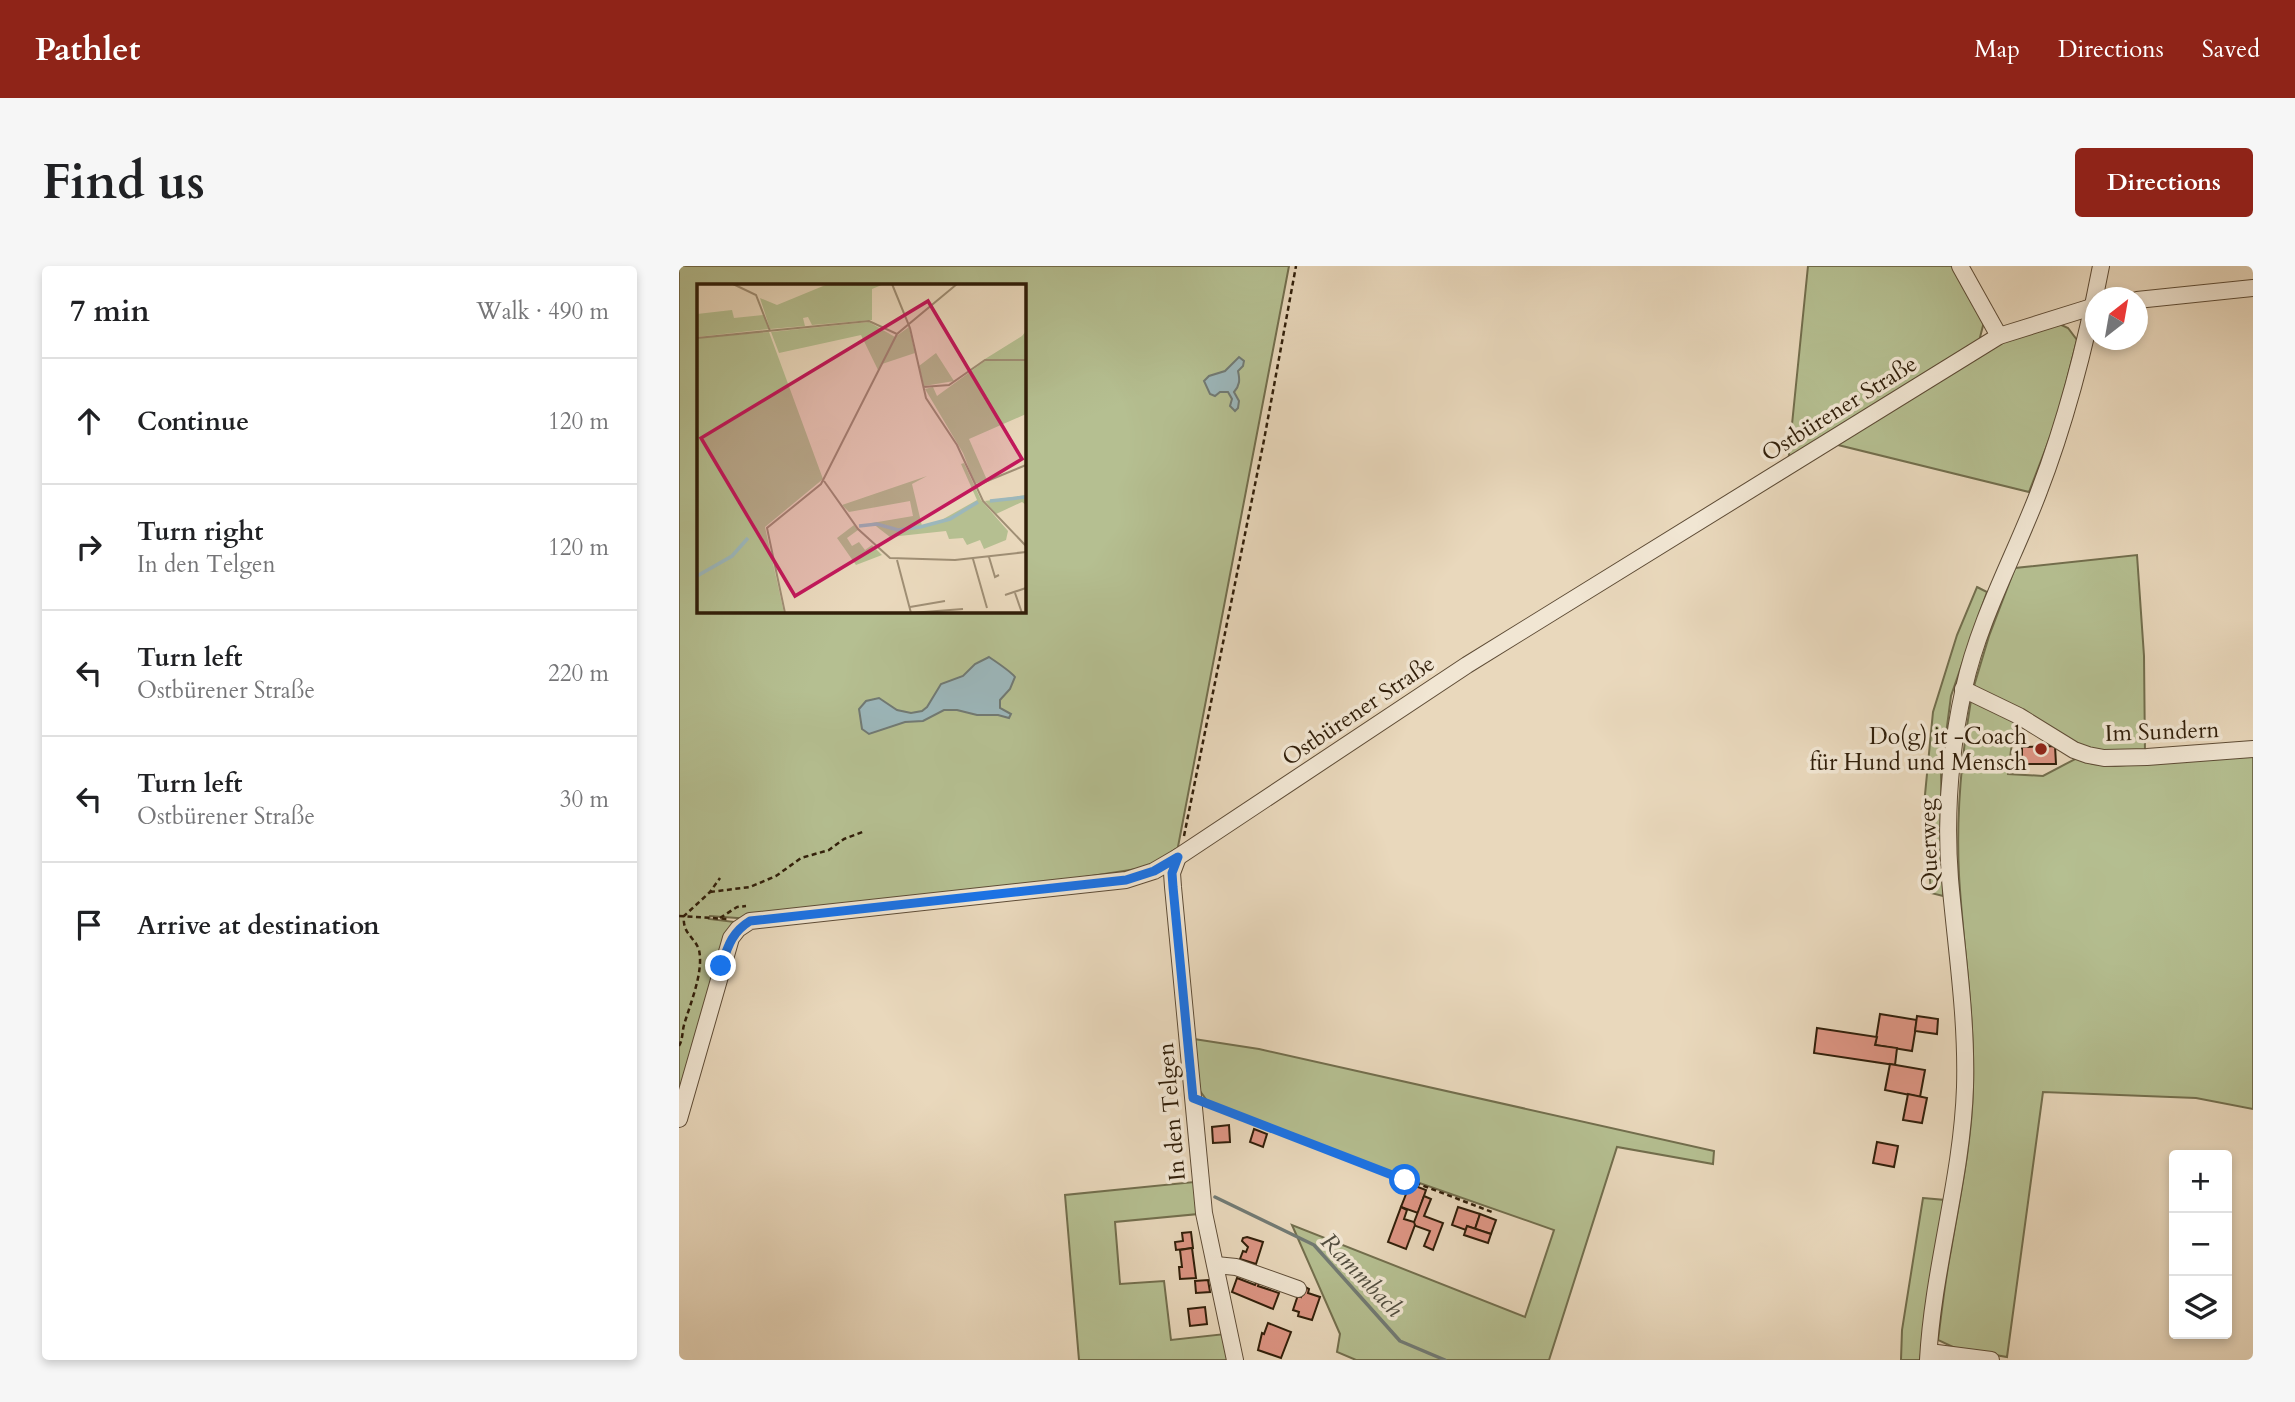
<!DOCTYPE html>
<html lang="en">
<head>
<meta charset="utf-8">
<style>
	body { margin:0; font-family:Cardo,serif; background:#f6f6f6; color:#202124 }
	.controls { position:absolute; right:21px; bottom:21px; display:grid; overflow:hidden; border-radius:7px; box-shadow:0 4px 10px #0003 }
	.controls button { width:63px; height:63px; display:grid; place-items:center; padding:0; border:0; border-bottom:2px solid #e0e0e0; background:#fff; color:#202124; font:35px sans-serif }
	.compass { position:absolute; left:1406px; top:21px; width:63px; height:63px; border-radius:50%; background:#fff; box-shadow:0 4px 10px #0003; rotate:31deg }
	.stop { position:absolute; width:21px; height:21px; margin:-16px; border:5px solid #1a73e8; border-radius:50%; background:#fff }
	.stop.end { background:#1a73e8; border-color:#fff; box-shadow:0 2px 7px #0008 }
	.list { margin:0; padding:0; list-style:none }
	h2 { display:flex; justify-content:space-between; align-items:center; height:91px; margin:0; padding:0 28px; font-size:30px }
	h2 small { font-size:23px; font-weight:400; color:#757577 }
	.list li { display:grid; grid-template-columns:46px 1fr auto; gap:21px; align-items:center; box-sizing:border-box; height:126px; padding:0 28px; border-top:2px solid #e0e0e0 }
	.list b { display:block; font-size:26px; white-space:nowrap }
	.list p { margin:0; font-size:23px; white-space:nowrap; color:#757577 }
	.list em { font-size:23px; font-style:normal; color:#757577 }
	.icon { flex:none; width:38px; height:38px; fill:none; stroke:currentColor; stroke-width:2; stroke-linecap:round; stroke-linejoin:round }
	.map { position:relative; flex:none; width:1574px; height:1094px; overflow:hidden; border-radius:7px }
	header { display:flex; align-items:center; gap:42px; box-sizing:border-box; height:98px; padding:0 35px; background:#8f2418; color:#fff }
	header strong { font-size:33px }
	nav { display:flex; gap:38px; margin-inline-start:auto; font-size:24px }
	.intro { display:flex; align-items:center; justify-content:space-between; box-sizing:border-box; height:168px; padding:0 42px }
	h1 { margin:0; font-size:49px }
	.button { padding:18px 32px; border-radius:7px; background:#8f2418; color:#fff; font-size:24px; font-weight:700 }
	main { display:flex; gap:42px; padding:0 42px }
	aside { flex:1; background:#fff; border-radius:7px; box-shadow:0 4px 10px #0003 }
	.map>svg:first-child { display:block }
	.green { fill:#b5bf91; stroke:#726e4d; stroke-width:2; fill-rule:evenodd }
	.water { fill:#9cb7bb; stroke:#717a74; stroke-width:2 }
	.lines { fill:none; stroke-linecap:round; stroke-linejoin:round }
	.stream { stroke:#717a74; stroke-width:3.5 }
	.building { fill:#de9584; stroke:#301e09; stroke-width:2 }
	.minor-casing { stroke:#5e4c36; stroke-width:18 }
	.path { stroke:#301e09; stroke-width:2.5; stroke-dasharray:5 3.5; stroke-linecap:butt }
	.minor { stroke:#f1e6d3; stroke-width:16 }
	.route { stroke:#1a73e8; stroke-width:9 }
	.poi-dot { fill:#8f2418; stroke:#f1e6d3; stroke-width:2.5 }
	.labels { text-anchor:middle; stroke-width:7; stroke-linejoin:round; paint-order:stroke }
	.street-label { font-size:23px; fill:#301e09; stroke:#f1e6d3 }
	.poi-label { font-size:23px; fill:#301e09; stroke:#f1e6d3; text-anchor:end }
	.water-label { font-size:24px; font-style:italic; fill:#504c3e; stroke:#f1e6d3 }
	.inset-river { fill:none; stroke:#9cb7bb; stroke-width:3.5 }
	.inset-road { fill:none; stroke:#9f8e74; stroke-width:2 }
	.view { fill:#c2185b; fill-opacity:0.15; stroke:#c2185b; stroke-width:3.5 }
	.inset-edge { fill:none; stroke:#301e09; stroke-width:3.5 }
</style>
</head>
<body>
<header>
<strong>Pathlet</strong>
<nav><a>Map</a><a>Directions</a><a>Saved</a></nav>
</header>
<div class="intro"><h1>Find us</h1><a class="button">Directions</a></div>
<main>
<aside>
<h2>7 min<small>Walk · 490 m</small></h2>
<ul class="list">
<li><svg class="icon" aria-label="ahead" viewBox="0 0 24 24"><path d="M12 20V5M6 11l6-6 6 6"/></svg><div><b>Continue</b></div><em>120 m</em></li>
<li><svg class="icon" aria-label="right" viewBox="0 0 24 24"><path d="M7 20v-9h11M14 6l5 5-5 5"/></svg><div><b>Turn right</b><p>In den Telgen</p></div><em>120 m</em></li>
<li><svg class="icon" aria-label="left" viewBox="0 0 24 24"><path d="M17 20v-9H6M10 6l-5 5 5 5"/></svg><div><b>Turn left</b><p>Ostbürener Straße</p></div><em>220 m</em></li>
<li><svg class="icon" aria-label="left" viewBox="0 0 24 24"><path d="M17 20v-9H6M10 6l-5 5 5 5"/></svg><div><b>Turn left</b><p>Ostbürener Straße</p></div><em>30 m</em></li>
<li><svg class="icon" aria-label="arrive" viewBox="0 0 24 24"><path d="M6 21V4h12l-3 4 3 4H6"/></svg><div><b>Arrive at destination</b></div></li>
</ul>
</aside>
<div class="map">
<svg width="1574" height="1094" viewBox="0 0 1574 1094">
	<rect width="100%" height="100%" fill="#e9d8bc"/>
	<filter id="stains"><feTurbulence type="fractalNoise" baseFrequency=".00286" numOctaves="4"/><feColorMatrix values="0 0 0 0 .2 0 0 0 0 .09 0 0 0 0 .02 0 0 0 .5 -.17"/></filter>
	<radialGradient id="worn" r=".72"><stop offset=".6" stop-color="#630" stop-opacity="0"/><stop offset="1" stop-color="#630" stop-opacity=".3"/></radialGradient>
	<!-- green -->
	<g class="green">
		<path d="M 0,0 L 610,0 L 498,586 L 464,602 L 265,633 L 72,653 L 31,650 L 30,653 L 56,656 L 0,830 ZM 19,19 L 345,19 L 345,345 L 19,345 Z"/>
		<polygon points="1129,0 1277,0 1306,52 1299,79 1109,198"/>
		<polygon points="1376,56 1389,62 1398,74 1378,153 1350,226 1151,177 1301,85"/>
		<polygon points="1458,289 1465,390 1466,488 1415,488 1295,420 1310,370 1336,302"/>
		<polygon points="1298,321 1308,326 1272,430 1262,506 1264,630 1252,627 1245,539 1254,446 1278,369"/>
		<path d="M 1292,434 L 1336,453 L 1329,508 L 1364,510 L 1398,492 L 1414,498 L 1436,500 L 1574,488 L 1574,843 L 1517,832 L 1364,826 L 1328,1091 L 1276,1082 L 1259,1074 C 1263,1044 1266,1014 1272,984 C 1281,930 1293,876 1294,821 C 1296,750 1284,680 1280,609 C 1277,550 1282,493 1292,434 Z"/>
		<polygon points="515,773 580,783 1035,885 1034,898 938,881 870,1094 677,1094 658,1086 661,1068 613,959 846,1051 875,964 729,913 529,836 521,825"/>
		<polygon points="515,916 519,948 436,956 441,1018 485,1015 492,1074 546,1068 551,1094 400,1094 386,929"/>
		<polygon points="1244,932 1266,934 1241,1094 1222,1094 1223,1064"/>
	</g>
	<!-- water -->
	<g class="water">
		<path d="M 560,91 L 565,95 L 564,100 L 559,105 C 561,114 561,119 555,126 L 560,135 L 559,142 L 556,145 L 551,140 L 553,133 L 549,126 L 541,126 L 536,130 L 531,128 L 525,115 L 530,110 L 546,105 Z"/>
		<path d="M 310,391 C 316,395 332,406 336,411 L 331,423 L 321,434 L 321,442 L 332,448 L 330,452 L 319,449 L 298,449 L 278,444 L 265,444 L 244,455 L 226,456 L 190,468 L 183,463 L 180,443 L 187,435 L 200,432 L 218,444 L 232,447 L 243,445 L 248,441 L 262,418 L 284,410 L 296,398 Z"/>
	</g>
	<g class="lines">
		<!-- stream -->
		<polyline class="stream" points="536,931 635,979 721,1075 766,1094"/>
	</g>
	<!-- building -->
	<g class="building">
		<polygon points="1376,480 1377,498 1343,498 1343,481"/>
		<polygon points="1201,748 1238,754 1233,785 1196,779"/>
		<polygon points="1238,750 1259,753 1258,768 1236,765"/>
		<polygon points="1138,762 1198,771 1196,779 1218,782 1216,799 1135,787"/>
		<polygon points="1211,798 1246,804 1241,831 1206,824"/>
		<polygon points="1229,828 1248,832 1243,857 1224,854"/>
		<polygon points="550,859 551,876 534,877 533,861"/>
		<polygon points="575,863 588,868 584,881 571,876"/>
		<polygon points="1198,876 1219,880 1215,901 1194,897"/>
		<polygon points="731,918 747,924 739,947 722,941"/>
		<polygon points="745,930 752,933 745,950 764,957 754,984 745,980 751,965 734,959"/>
		<polygon points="722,941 728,944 725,953 735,956 736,959 727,983 709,976"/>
		<polygon points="779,941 801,948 796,963 788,960 787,964 773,959"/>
		<polygon points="801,948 817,954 812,968 796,963"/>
		<polygon points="788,960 812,968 809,977 785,969"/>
		<polygon points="512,966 514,982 497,984 496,976 504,975 503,967"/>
		<polygon points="568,971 584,976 577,998 561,993 564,985 567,986 569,981 563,975 564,972"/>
		<polygon points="513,982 517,1012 501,1013 500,1001 503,1001 501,984"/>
		<polygon points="558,1012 576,1019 577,1017 580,1017 579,1020 600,1027 594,1043 553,1026"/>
		<polygon points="529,1014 531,1026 517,1027 516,1015"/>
		<polygon points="626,1021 630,1023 629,1027 641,1031 633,1054 619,1050 620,1046 614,1044 619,1029 622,1031"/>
		<polygon points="526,1041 528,1058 511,1060 509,1043"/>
		<polygon points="589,1057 612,1066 602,1092 579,1084 583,1067 585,1068"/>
	</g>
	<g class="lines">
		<!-- minor casing -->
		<g class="minor-casing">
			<g id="minor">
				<polyline points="1281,0 1320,70"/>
				<polyline points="1458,34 1574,22"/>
				<polyline points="1284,423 1340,450 1395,484 1409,489 1425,492 1468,491 1574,483"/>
				<polyline points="499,591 493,607 494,621 525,947 556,1094"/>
				<polyline points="0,853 52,672 59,663 71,655 447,614 475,605 499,591 788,399 1320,70 1416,40"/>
				<polyline points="537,999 557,1001 619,1023"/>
				<polyline points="1250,1086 1312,1094"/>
				<path d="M 1249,1094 C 1254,1002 1283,913 1286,821 C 1288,751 1277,682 1271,613 C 1266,549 1271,485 1285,422 C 1300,354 1334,293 1359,228 C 1388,153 1407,78 1422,0"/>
			</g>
		</g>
		<!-- path -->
		<g class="path">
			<polyline points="505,570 585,174 617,0"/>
			<polyline points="31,626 71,621 97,610 122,592 150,584 165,573 186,565"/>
			<polyline points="0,650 49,653"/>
			<polyline points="41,652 58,641 67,640"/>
			<path d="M 0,780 C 4,773 3,766 5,759 C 11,738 25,706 20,684 C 16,671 3,668 5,650 L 31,626 L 41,612"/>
			<polyline points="530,838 813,946"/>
		</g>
		<!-- minor -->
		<use href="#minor" class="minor"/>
	</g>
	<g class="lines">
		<!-- route -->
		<path class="route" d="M 42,700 C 49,680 53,666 71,655 L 447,614 L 475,605 L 499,591 L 493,607 L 494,621 L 514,832 L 726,914"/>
	</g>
	<!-- markers -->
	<circle class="poi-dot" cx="1362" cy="483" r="7"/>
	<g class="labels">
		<!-- street labels -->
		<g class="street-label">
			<text transform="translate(1160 142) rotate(-32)" y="8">Ostbürener Straße</text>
			<text transform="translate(679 444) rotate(-34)" y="8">Ostbürener Straße</text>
			<text transform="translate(1483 465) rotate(-2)" y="8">Im Sundern</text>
			<text transform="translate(1249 579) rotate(-92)" y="8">Querweg</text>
			<text transform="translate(492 846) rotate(-95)" y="8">In den Telgen</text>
		</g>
		<!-- poi labels -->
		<g class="poi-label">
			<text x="1348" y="478">Do(g) it -Coach<tspan x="1348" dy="26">für Hund und Mensch</tspan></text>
		</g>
		<!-- water labels -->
		<g class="water-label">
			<text transform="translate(683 1009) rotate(46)" y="8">Rammbach</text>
		</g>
	</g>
	<!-- overview -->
	<g transform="translate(18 18)">
		<rect width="329" height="329" fill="#e9d8bc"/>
		<path d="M 131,0 L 187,0 L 175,5 L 175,36 L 115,41 L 111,33 L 106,34 L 108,42 L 73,45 L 63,14 L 80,21 ZM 35,26 L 37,34 L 66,31 L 72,45 L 0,53 L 0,30 ZM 172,38 L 198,53 L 212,43 L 218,69 L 185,80 L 181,86 L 164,51 L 82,69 L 74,48 ZM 329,47 L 329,76 L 288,75 L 325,52 ZM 72,48 L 126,195 L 68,243 L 87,329 L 0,329 L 0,54 ZM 239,69 L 257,97 L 227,102 L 222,82 ZM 288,77 L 329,77 L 329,130 L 272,155 L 290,196 L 278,200 L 266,169 L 228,105 L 236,103 L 240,112 ZM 267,179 L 284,216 L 311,247 L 309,256 L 287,265 L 283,256 L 270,261 L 266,254 L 252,255 L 249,247 L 193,253 L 175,239 L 216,232 L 213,217 L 152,228 L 145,221 L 230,192 L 215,200 L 225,242 L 241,238 L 280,216 L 264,180 ZM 329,211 L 329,221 L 325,218 L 299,230 L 288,217 ZM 157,241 L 161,246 L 150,254 L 155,262 L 162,258 L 168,266 L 175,261 L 185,271 L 159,281 L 140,254 Z" fill="#b5bf91"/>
		<path class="inset-river" d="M 293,217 L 329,213M 162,242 L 180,240 L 201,246 L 223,243 L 253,235 L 281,218M 0,292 L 35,272 L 51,254"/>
		<path class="inset-road" d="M 36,0 L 59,11 L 73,47M 195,0 L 213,44 L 229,114 L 260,161 L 286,217 L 329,262M 0,54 L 172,37 L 200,50M 226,103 L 252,101 L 288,76 L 329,76M 127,197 L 161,245 L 193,274 L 258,276 L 329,268M 278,202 L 329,181M 292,273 L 298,293 L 302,291M 276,275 L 290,324M 200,276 L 214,329M 318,309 L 325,329M 308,311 L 329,304M 213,323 L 248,317M 88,329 L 70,244 L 124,200 L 200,50 L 260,0M 214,329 L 266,325"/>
		<path class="view" d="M 231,17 L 325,175 L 98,312 L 4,154 Z"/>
		<rect width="329" height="329" class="inset-edge"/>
	</g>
	<rect width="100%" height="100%" filter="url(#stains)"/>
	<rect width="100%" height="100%" fill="url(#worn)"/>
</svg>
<div class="controls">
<button>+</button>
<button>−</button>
<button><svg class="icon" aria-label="layers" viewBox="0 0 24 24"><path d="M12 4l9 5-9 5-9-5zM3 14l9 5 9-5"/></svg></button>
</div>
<svg class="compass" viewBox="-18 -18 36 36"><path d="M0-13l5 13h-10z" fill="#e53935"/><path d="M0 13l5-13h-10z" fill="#757577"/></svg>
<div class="stop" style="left:726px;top:914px"></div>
<div class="stop end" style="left:42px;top:700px"></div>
</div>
</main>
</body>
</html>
